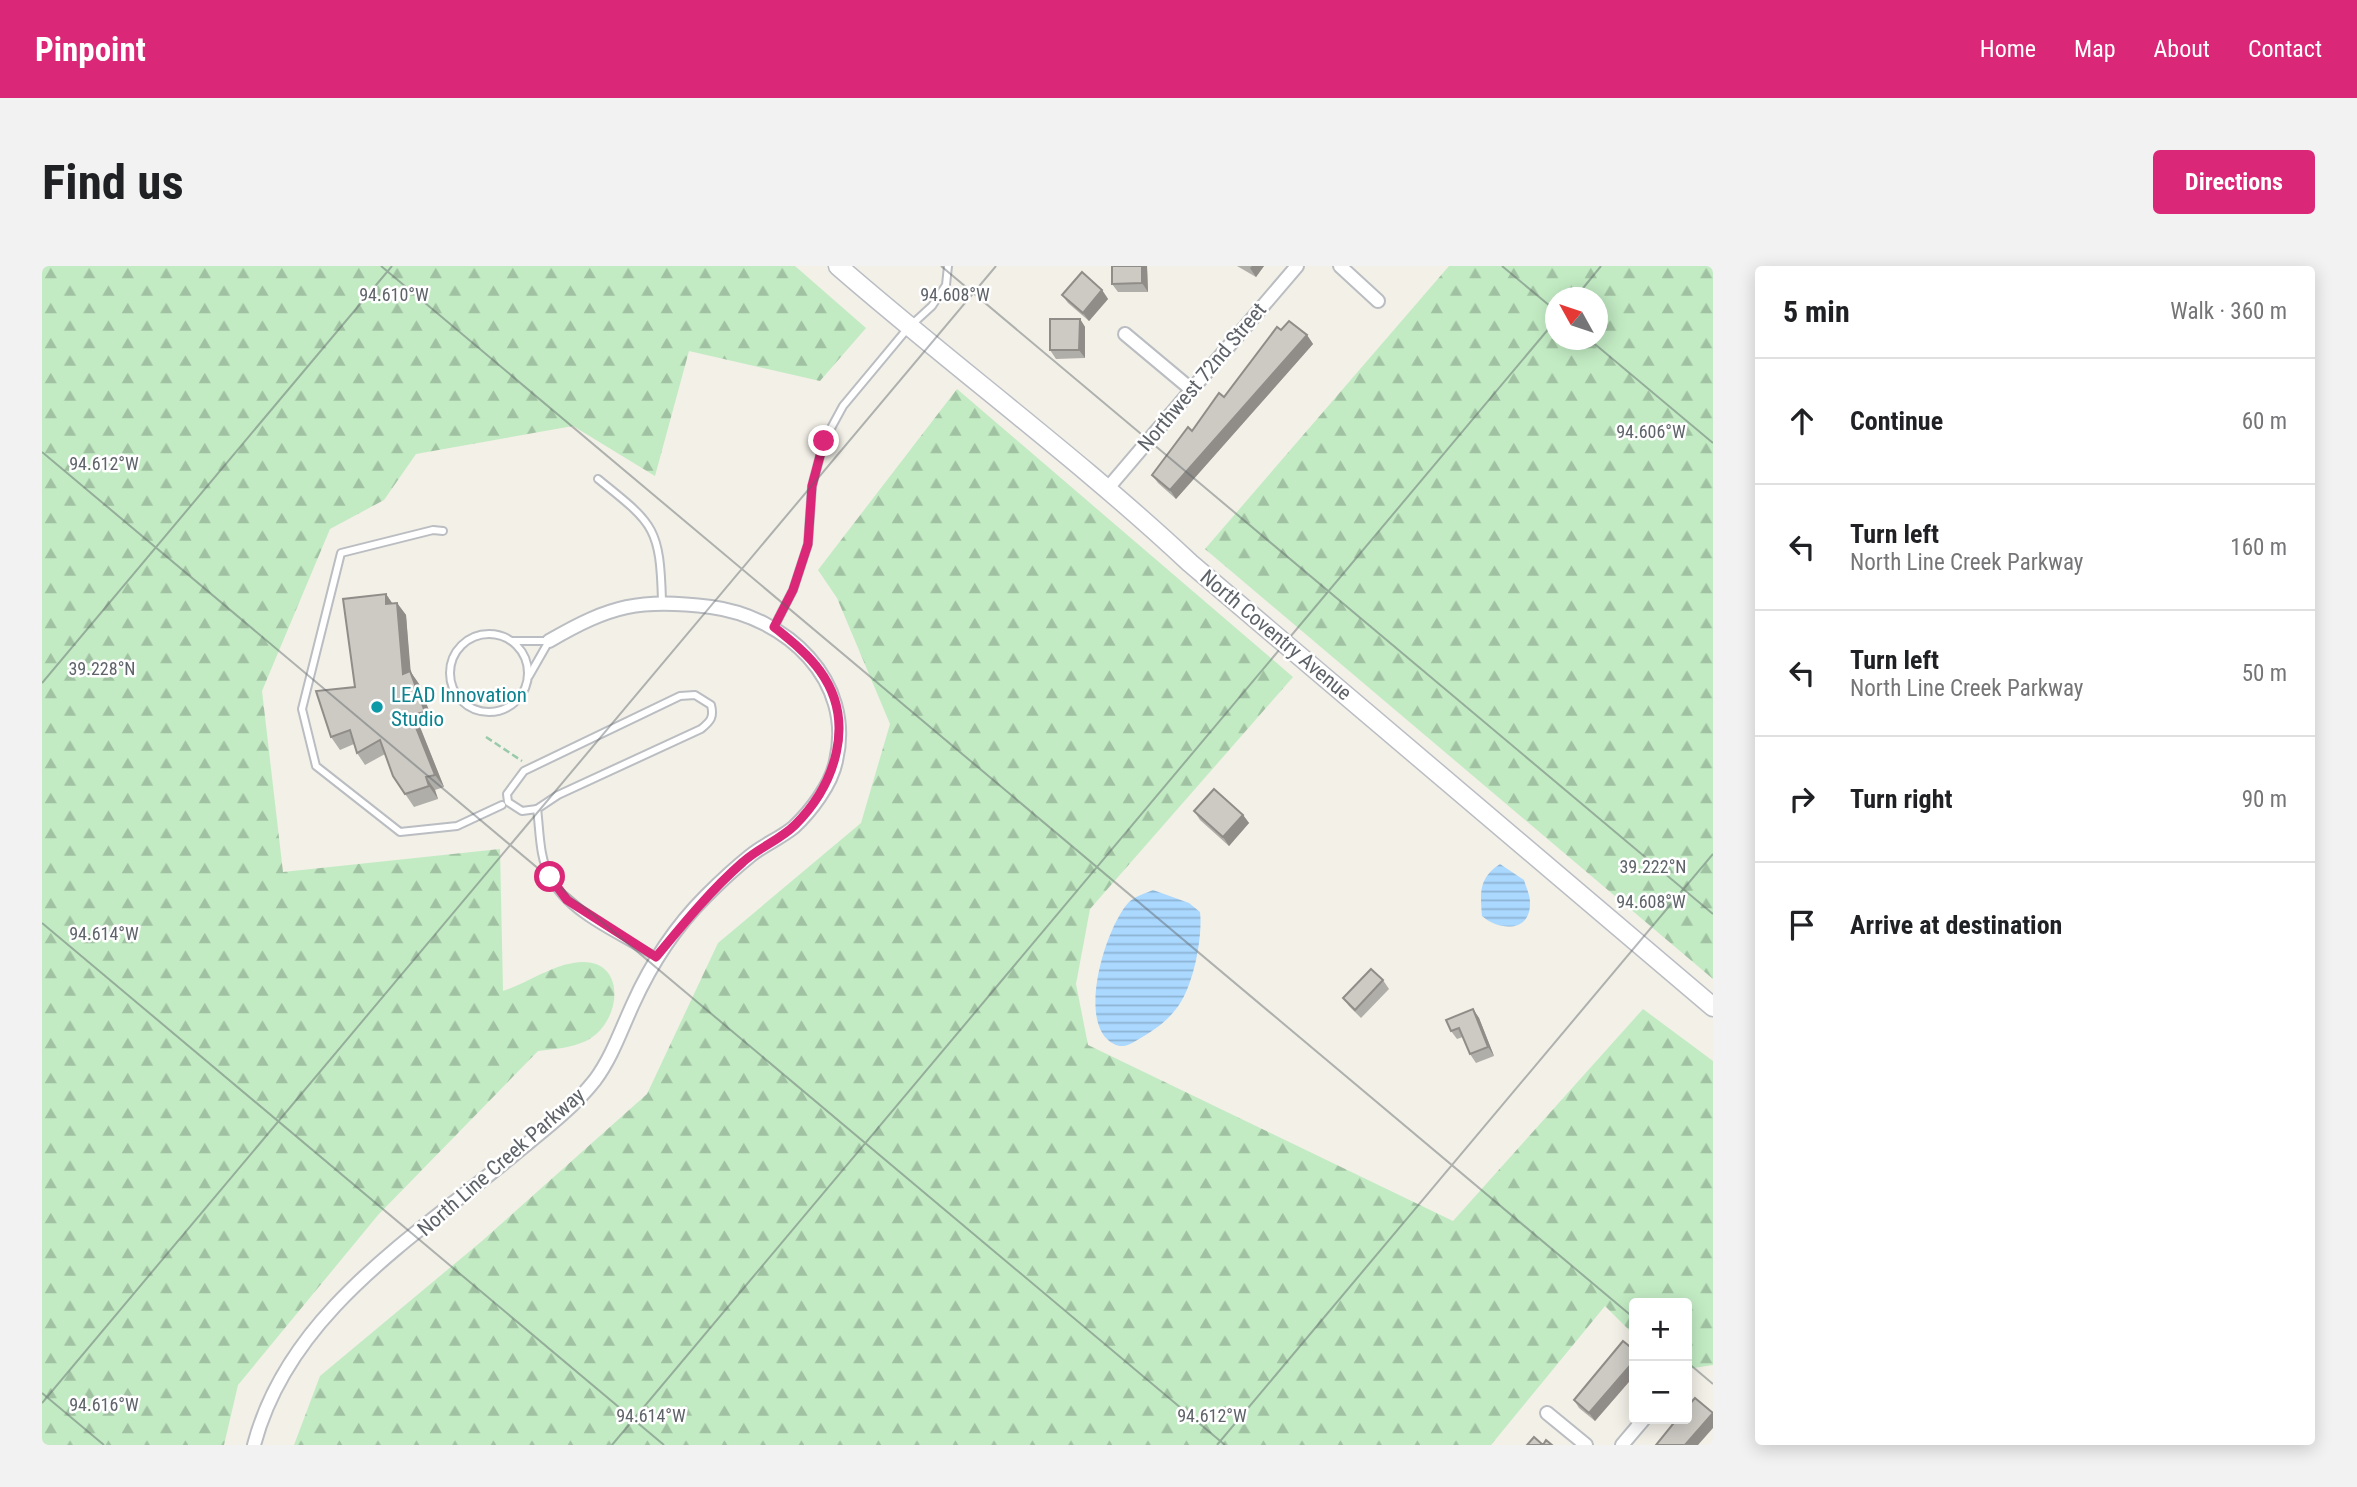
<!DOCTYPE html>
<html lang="en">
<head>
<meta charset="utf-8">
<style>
	body { margin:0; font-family:"Roboto Condensed",sans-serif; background:#f2f2f2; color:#202124 }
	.controls { position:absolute; right:21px; bottom:21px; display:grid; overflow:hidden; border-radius:7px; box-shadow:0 4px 18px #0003 }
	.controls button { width:63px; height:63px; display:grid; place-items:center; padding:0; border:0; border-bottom:2px solid #e0e0e0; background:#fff; color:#202124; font:35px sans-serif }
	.compass { position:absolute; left:1503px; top:21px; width:63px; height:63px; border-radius:50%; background:#fff; box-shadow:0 4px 18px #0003; rotate:310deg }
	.stop { position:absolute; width:21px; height:21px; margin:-16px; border:5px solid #db2777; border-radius:50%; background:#fff }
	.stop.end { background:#db2777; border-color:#fff; box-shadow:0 2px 7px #0008 }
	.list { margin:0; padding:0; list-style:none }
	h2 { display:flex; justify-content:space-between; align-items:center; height:91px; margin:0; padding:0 28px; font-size:30px }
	h2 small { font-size:23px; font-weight:400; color:#757577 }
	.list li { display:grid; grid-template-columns:46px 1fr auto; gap:21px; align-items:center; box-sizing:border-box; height:126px; padding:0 28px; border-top:2px solid #e0e0e0 }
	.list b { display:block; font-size:26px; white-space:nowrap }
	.list p { margin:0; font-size:23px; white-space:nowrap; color:#757577 }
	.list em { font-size:23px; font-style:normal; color:#757577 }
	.icon { flex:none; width:38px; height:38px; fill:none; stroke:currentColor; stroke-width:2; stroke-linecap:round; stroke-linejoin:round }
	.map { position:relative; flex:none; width:1671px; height:1179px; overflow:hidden; border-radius:7px }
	header { display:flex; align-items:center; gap:42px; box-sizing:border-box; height:98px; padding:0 35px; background:#db2777; color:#fff }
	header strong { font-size:33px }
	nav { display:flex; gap:38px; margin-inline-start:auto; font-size:24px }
	.intro { display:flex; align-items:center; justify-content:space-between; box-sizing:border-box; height:168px; padding:0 42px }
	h1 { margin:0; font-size:49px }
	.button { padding:18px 32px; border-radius:7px; background:#db2777; color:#fff; font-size:24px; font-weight:700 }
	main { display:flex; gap:42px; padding:0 42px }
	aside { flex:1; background:#fff; border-radius:7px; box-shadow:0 4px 18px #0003 }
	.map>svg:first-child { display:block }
	.forest { fill:url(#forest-firs); fill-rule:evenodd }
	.water { fill:url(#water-rules) }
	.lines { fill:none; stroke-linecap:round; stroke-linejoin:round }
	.lane-casing { stroke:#babdc1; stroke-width:10 }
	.street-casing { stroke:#babdc1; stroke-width:16 }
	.secondary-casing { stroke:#babec4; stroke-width:21 }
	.path { stroke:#99caa9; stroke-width:2.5; stroke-dasharray:7 3.5; stroke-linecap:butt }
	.lane { stroke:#fff; stroke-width:6 }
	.street { stroke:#fff; stroke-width:12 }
	.secondary { stroke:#fff; stroke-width:18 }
	.wall { fill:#b0aea9 }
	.shaded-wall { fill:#908d89 }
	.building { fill:#cdcac4; stroke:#908d89; stroke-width:2 }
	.route { stroke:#db2777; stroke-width:9 }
	.ticks { fill:none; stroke:#5e6369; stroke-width:2; stroke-opacity:0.45 }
	.culture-dot { fill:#0f9aa8; stroke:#fff; stroke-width:2.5 }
	.labels { text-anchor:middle; stroke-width:5; stroke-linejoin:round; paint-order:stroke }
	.street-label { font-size:21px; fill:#5e6369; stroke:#fff }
	.culture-label { font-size:21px; fill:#0d838f; stroke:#fff; text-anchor:start }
	.ticks-label { font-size:18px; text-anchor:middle; fill:#5e6369; stroke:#fff; stroke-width:5; stroke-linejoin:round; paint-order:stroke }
</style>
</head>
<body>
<header>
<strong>Pinpoint</strong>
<nav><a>Home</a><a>Map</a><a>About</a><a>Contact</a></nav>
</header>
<div class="intro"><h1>Find us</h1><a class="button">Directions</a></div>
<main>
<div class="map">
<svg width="1671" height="1179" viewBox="0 0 1671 1179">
	<defs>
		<pattern id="forest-firs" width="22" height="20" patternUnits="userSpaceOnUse" patternTransform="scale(1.75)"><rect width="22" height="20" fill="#c2ebc3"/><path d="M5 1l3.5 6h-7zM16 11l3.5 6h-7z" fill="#a1c2a2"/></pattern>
		<pattern id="water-rules" width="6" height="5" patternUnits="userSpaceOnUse" patternTransform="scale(1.75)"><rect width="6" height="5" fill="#aad8ff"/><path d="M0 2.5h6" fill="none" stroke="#8eb3d2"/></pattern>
	</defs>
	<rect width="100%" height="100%" fill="#f2f0e7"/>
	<!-- forest -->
	<g class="forest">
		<path d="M 0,0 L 753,0 L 824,62 L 778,115 L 647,85 L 613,210 L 531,160 L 374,188 L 342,234 L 288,263 L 220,425 L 241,606 L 458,583 L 461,725 C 483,718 507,701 531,697 C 586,687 582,756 544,775 C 529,782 512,783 496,785 L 336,949 L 196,1119 L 182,1179 L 0,1179 Z"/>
		<path d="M 1407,0 L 1671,0 L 1671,713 L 1163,283 ZM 1514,32 L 1556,32 L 1556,74 L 1514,74 Z"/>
		<polygon points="915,123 1251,411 1048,643 1034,718 1046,779 1411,955 1601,743 1671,795 1671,1099 1645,1103 1645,1037 1592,1037 1592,1069 1563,1040 1449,1179 252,1179 278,1110 440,975 605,828 676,677 819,557 848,458 795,332 776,304"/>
	</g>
	<!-- water -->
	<g class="water">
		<path d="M 1458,598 L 1482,614 C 1484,621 1488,629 1488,636 C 1489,667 1457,665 1440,650 C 1438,626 1437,612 1458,598 Z"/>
		<path d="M 1111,624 L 1147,637 L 1158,646 C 1161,671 1151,723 1134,743 C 1124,756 1111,765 1097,773 C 1089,778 1081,783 1072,778 C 1033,759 1064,660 1087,636 C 1092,631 1104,627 1111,624 Z"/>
	</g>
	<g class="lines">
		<!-- lane casing -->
		<g class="lane-casing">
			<g id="lane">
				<path d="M 556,213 C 612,258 618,261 620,335"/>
				<polyline points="401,265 391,264 299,287 260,443 274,500 358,566 415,560 460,539"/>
				<polyline points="732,361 751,324 766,278 770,220 782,175 801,140 866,62 890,40 904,19 906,0"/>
				<circle cx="447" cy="407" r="39"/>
				<polyline points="471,375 507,375"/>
				<polyline points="487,410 507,375"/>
				<path d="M 653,429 L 669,439 C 672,451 669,455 659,463 L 516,529 L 495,543 L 480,545 L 466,536 L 465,528 L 482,505 L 638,430 Z"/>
				<path d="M 495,543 C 498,565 497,591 508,611 C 526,649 580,670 614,691"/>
			</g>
		</g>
		<!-- street casing -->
		<g class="street-casing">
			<g id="street">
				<polyline points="1298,0 1336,35"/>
				<polyline points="1083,68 1150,124"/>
				<polyline points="1066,222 1255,0"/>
				<polyline points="1505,1147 1544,1179"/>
				<path d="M 212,1179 C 247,1045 376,969 475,886 C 502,864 531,842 553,814 C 570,791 579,764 591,738 C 609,698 633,661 664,630 C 678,616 693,602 708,590 C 721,579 739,572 752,561 C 769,545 789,519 794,495 C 813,414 744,351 669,341 C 598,332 569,339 507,375"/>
				<polyline points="1580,1179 1602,1153"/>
			</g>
		</g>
		<!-- secondary casing -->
		<g class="secondary-casing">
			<path id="secondary" d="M 796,0 C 912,101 1036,192 1148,297 L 1671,741"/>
		</g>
		<!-- path -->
		<polyline class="path" points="444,471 480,495"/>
		<!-- lane -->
		<use href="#lane" class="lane"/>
		<!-- street -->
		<use href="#street" class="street"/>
		<!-- secondary -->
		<use href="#secondary" class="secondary"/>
	</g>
	<!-- wall -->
	<g class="wall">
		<polygon points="1105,0 1106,26 1076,26 1070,18"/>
		<polygon points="1195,0 1222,0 1214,11"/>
		<polygon points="1060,24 1066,33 1047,55 1026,37 1020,29"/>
		<polygon points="1038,53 1043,61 1043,92 1014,93 1008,84"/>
		<polygon points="1239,64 1265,69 1271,78 1134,233 1116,217 1110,209 1182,131"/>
		<polygon points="344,328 350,337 355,337 364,349 368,405 377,418 392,458 378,461 402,521 393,524 396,533 372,541 351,510 343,488 323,499 315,487 312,478 298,484 289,471 313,421"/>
		<polygon points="1152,545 1201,549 1207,557 1187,580 1158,554"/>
		<polygon points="1341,714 1347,723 1319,752 1307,740 1301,732"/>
		<polygon points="1431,743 1437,752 1452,790 1434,797 1428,788 1421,771 1415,773 1409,765"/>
		<polygon points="1592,1084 1592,1110 1553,1155 1537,1142 1532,1134"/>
	</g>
	<!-- shaded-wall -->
	<g class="shaded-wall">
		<polygon points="1100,0 1105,0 1106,26 1100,17"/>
		<polygon points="1210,0 1222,0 1214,11 1208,2"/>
		<polygon points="1060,24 1066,33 1047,55 1041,47"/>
		<polygon points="1038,53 1043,61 1043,92 1037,84"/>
		<polygon points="1265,69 1271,78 1134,233 1128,224"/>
		<polygon points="344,328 352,340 344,338"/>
		<polygon points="355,337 364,349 370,421 361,408"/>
		<polygon points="368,405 377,418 392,458 383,446"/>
		<polygon points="369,449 378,461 402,521 393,509"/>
		<polygon points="384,511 393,524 396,533 387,520"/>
		<polygon points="1201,549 1207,557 1187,580 1181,571"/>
		<polygon points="1431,743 1437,752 1452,790 1446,781"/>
		<polygon points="1592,1095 1592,1110 1553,1155 1547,1147"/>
		<polygon points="1671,1147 1671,1162 1656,1179 1643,1179"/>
	</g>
	<!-- building -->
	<g class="building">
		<polygon points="1070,0 1100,0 1100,17 1070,18"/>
		<polygon points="1040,6 1060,24 1041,47 1020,29"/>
		<polygon points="1008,53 1038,53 1037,84 1008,84"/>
		<polygon points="1247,55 1265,69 1128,224 1110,209 1146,161 1150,165 1177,127 1182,131 1235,61 1239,64"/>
		<polygon points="344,328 344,338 355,337 361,408 368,405 383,446 369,449 393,509 384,511 387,520 363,528 351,510 338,474 315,487 308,464 289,471 274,425 313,421 301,333"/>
		<polygon points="1172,523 1201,549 1181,571 1152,545"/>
		<polygon points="1329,703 1341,714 1313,744 1301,732"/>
		<polygon points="1431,743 1446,781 1428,788 1417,762 1409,765 1404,754"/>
		<polygon points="1581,1075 1592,1084 1592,1095 1547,1147 1532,1134"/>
		<polygon points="1653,1132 1671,1147 1643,1179 1614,1179 1635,1153 1645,1153 1645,1141"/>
		<polygon points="1492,1171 1501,1179 1504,1174 1510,1179 1485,1179"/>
	</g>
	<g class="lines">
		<!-- route -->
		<path class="route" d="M 508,611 L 525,634 L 614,691 C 642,657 668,625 701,596 C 716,582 738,574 753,559 C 793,519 815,456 778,405 C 766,388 748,374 732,361 L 751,324 L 766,278 L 770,220 L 782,175"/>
	</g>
	<!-- ticks -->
	<path class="ticks" d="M 339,0 L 1592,1052M 899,0 L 1671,648M 1460,0 L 1514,45M 1533,32 L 1559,0M 1548,74 L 1671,177M 0,186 L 1183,1179M 0,417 L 350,0M 0,657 L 622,1179M 1645,1096 L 1671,1118M 0,1127 L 62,1179M 0,1137 L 954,0M 570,1179 L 1514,54M 1175,1179 L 1671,588"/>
	<!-- markers -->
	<circle class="culture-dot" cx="335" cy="441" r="7"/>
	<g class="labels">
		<!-- street labels -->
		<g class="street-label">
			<text transform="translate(1160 111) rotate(-50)" y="7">Northwest 72nd Street</text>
			<text transform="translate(1234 369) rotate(40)" y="7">North Coventry Avenue</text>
			<text transform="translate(459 896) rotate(-41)" y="7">North Line Creek Parkway</text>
		</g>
		<!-- culture labels -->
		<g class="culture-label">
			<text x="349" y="436">LEAD Innovation<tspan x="349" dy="24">Studio</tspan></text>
		</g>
	</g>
	<g class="ticks-label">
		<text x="352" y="35">94.610°W</text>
		<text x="913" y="35">94.608°W</text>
		<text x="1609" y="172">94.606°W</text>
		<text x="62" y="204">94.612°W</text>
		<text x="60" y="409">39.228°N</text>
		<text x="1611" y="607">39.222°N</text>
		<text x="1609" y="642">94.608°W</text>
		<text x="62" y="674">94.614°W</text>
		<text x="62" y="1145">94.616°W</text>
		<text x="609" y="1156">94.614°W</text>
		<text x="1170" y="1156">94.612°W</text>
	</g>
</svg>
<div class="controls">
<button>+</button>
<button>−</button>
</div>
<svg class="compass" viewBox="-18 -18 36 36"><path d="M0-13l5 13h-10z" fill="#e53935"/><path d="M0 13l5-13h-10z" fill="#757577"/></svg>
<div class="stop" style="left:508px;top:611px"></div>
<div class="stop end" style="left:782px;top:175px"></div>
</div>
<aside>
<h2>5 min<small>Walk · 360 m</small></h2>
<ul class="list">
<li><svg class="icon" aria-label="ahead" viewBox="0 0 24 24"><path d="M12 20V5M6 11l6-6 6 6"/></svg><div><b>Continue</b></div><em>60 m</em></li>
<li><svg class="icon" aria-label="left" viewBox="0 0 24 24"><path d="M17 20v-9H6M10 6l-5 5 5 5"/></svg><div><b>Turn left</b><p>North Line Creek Parkway</p></div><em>160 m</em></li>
<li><svg class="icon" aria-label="left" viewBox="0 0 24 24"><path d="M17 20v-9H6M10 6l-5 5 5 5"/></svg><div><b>Turn left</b><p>North Line Creek Parkway</p></div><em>50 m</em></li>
<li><svg class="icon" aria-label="right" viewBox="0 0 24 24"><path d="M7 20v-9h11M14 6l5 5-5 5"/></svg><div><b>Turn right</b></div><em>90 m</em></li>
<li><svg class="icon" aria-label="arrive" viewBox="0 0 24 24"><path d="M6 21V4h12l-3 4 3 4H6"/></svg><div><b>Arrive at destination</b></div></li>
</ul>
</aside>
</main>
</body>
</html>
